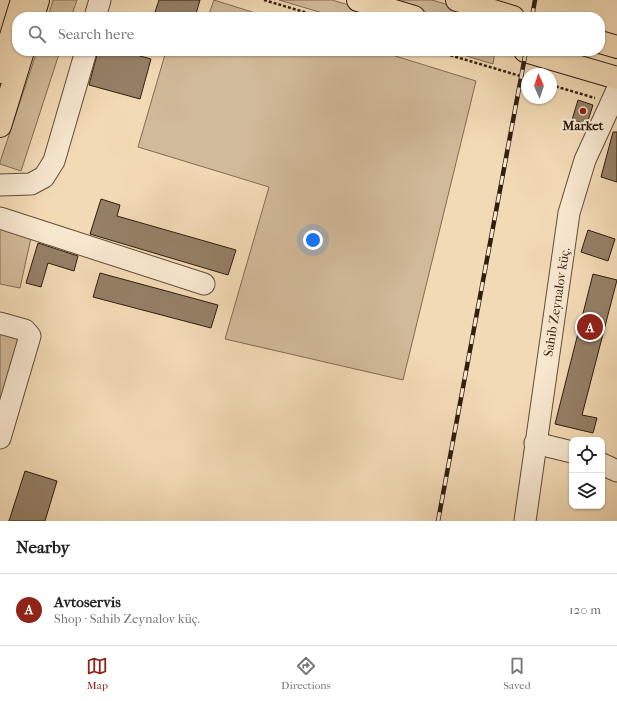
<!DOCTYPE html>
<html lang="en">
<head>
<meta charset="utf-8">
<style>
	body { margin:0; font-family:"IM FELL French Canon",serif; background:#f6f6f6; color:#222 }
	.controls { position:absolute; right:12px; bottom:12px; display:grid; overflow:hidden; border-radius:8px; box-shadow:0 1px 3px #0004 }
	.controls button { width:36px; height:36px; display:grid; place-items:center; padding:0; border:0; border-bottom:1px solid #e0e0e0; background:#fff; color:#222; font:20px sans-serif }
	.compass { position:absolute; left:521px; top:68px; width:36px; height:36px; border-radius:50%; background:#fff; box-shadow:0 1px 3px #0004; rotate:357deg }
	.you { position:absolute; left:313px; top:240px; width:14px; height:14px; margin:-10px; border:3px solid #fff; border-radius:50%; background:#1a73e8; box-shadow:0 0 0 6px #1a73e833 }
	.badge { display:grid; place-items:center; width:26px; height:26px; border-radius:50%; background:#8f2418; color:#fff; font-size:13px; font-weight:700 }
	.pin { position:absolute; translate:-50% -50%; border:2px solid #fff; box-shadow:0 1px 4px #0006 }
	.list { margin:0; padding:0; list-style:none }
	h2 { display:flex; justify-content:space-between; align-items:center; height:52px; margin:0; padding:0 16px; font-size:17px }
	h2 small { font-size:13px; font-weight:400; color:#767676 }
	.list li { display:grid; grid-template-columns:26px 1fr auto; gap:12px; align-items:center; box-sizing:border-box; height:72px; padding:0 16px; border-top:1px solid #e0e0e0 }
	.list b { display:block; font-size:15px; white-space:nowrap }
	.list p { margin:0; font-size:13px; white-space:nowrap; color:#767676 }
	.list em { font-size:13px; font-style:normal; color:#767676 }
	.icon { flex:none; width:22px; height:22px; fill:none; stroke:currentColor; stroke-width:2; stroke-linecap:round; stroke-linejoin:round }
	.map { position:relative; flex:none; width:617px; height:521px; overflow:hidden }
	.search { position:absolute; background:#fff; box-shadow:0 1px 3px #0004; left:12px; right:12px; top:12px; height:44px; display:flex; align-items:center; gap:10px; box-sizing:border-box; padding:0 14px; border-radius:16px; color:#767676; font-size:15px }
	.sheet { height:124px; background:#fff }
	nav { display:flex; justify-content:space-around; align-items:center; box-sizing:border-box; height:56px; border-top:1px solid #e0e0e0; background:#fff; font-size:11px; color:#767676 }
	nav a { display:grid; justify-items:center; gap:2px }
	nav .on { color:#8f2418 }
	.map>svg:first-child { display:block }
	.green { fill:#d1ba99; stroke:#806c54 }
	.building { fill:#958066; stroke:#301e10 }
	.lines { fill:none; stroke-linecap:round; stroke-linejoin:round }
	.minor-casing { stroke:#604d39; stroke-width:23 }
	.major-casing { stroke:#301e10; stroke-width:24 }
	.path { stroke:#301e10; stroke-width:2.5; stroke-dasharray:3 2; stroke-linecap:butt }
	.minor { stroke:#f7e7cf; stroke-width:21 }
	.major { stroke:#f2dab5; stroke-width:22 }
	.rail-casing { stroke:#301e10; stroke-width:4.5 }
	.rail { stroke:#f7e7cf; stroke-width:3; stroke-dasharray:9; stroke-linecap:butt }
	.poi-dot { fill:#8f2418; stroke:#f7e7cf; stroke-width:1.5 }
	.labels { text-anchor:middle; stroke-width:4; stroke-linejoin:round; paint-order:stroke }
	.poi-label { font-size:13px; font-weight:bold; fill:#301e10; stroke:#f7e7cf }
	.street-label { font-size:13px; fill:#301e10; stroke:#f7e7cf }
</style>
</head>
<body>
<div class="map">
<svg width="617" height="521" viewBox="0 0 617 521">
	<rect width="100%" height="100%" fill="#f2dab5"/>
	<filter id="stains"><feTurbulence type="fractalNoise" baseFrequency=".005" numOctaves="4"/><feColorMatrix values="0 0 0 0 .2 0 0 0 0 .09 0 0 0 0 .02 0 0 0 .5 -.17"/></filter>
	<radialGradient id="worn" r=".72"><stop offset=".6" stop-color="#630" stop-opacity="0"/><stop offset="1" stop-color="#630" stop-opacity=".3"/></radialGradient>
	<!-- green -->
	<g class="green">
		<polygon points="53,0 77,0 71,17 48,17"/>
		<polygon points="214,0 268,17 208,17"/>
		<polygon points="279,0 332,0 390,17 336,17"/>
		<polygon points="382,0 432,0 488,17 438,17"/>
		<polygon points="37,51 60,51 21,171 0,164 0,162"/>
		<polygon points="166,51 379,51 476,81 403,380 225,339 269,187 138,147"/>
		<polygon points="450,51 495,51 493,64"/>
		<polygon points="0,229 31,238 20,288 0,284"/>
		<polygon points="0,333 20,337 0,401"/>
	</g>
	<!-- building -->
	<g class="building">
		<polygon points="159,0 200,0 195,17 171,17 155,12"/>
		<polygon points="98,51 122,51 151,59 140,99 89,85"/>
		<polygon points="578,100 593,105 587,124 572,120"/>
		<polygon points="613,132 617,132 617,182 601,177"/>
		<polygon points="101,199 120,205 117,216 236,250 228,275 90,234"/>
		<polygon points="588,230 615,239 608,261 581,252"/>
		<polygon points="38,243 78,256 74,271 48,263 41,287 26,283"/>
		<polygon points="100,273 218,305 211,328 93,297"/>
		<polygon points="593,274 617,280 582,415 597,418 593,433 555,424"/>
		<polygon points="25,471 57,481 45,521 9,521"/>
	</g>
	<g class="lines">
		<!-- minor casing -->
		<g class="minor-casing">
			<g id="minor">
				<polyline points="95,17 100,0"/>
				<polyline points="0,185 31,184 44,177 54,161 86,51"/>
				<polyline points="0,218 204,284"/>
				<polyline points="0,323 25,330 30,336 0,438"/>
				<polyline points="535,443 572,452"/>
				<polyline points="602,464 617,471"/>
				<polyline points="525,521 569,213 585,160 617,90"/>
			</g>
		</g>
		<!-- major casing -->
		<g class="major-casing">
			<g id="major">
				<polyline points="358,0 414,17"/>
				<polyline points="457,0 513,17"/>
				<polyline points="33,17 38,0"/>
				<polyline points="600,42 617,47"/>
				<polyline points="525,51 617,78"/>
				<polyline points="0,72 22,0"/>
				<polyline points="0,126 23,51"/>
			</g>
		</g>
		<!-- path -->
		<g class="path">
			<polyline points="264,0 321,17"/>
			<polyline points="436,51 527,78"/>
			<polyline points="551,85 595,98"/>
		</g>
		<!-- minor -->
		<use href="#minor" class="minor"/>
		<!-- major -->
		<use href="#major" class="major"/>
		<!-- rail casing -->
		<g class="rail-casing">
			<g id="rail">
				<polyline points="532,17 535,0"/>
				<polyline points="438,521 526,51"/>
			</g>
		</g>
		<!-- rail -->
		<use href="#rail" class="rail"/>
	</g>
	<!-- markers -->
	<circle class="poi-dot" cx="583" cy="111" r="4"/>
	<g class="labels">
		<!-- poi labels -->
		<g class="poi-label">
			<text x="583" y="130">Market</text>
		</g>
		<!-- street labels -->
		<g class="street-label">
			<text transform="translate(556 302) rotate(-81)" y="5">Sahib Zeynalov küç.</text>
		</g>
	</g>
	<rect width="100%" height="100%" filter="url(#stains)"/>
	<rect width="100%" height="100%" fill="url(#worn)"/>
</svg>
<div class="controls">
<button><svg class="icon" aria-label="locate" viewBox="0 0 24 24"><circle cx="12" cy="12" r="6"/><path d="M12 2v4M12 18v4M2 12h4M18 12h4"/></svg></button>
<button><svg class="icon" aria-label="layers" viewBox="0 0 24 24"><path d="M12 4l9 5-9 5-9-5zM3 14l9 5 9-5"/></svg></button>
</div>
<svg class="compass" viewBox="-18 -18 36 36"><path d="M0-13l5 13h-10z" fill="#e53935"/><path d="M0 13l5-13h-10z" fill="#767676"/></svg>
<div class="you"></div>
<div class="pin badge" style="left:590px;top:327px">A</div>
<div class="search"><svg class="icon" aria-label="search" viewBox="0 0 24 24"><circle cx="10" cy="10" r="6"/><path d="M15 15l6 6"/></svg>Search here</div>
</div>
<section class="sheet">
<h2>Nearby<small></small></h2>
<ul class="list">
<li><span class="badge">A</span><div><b>Avtoservis</b><p>Shop · Sahib Zeynalov küç.</p></div><em>120 m</em></li>
</ul>
</section>
<nav>
<a class="on"><svg class="icon" aria-label="map" viewBox="0 0 24 24"><path d="M3 6l6-2 6 2 6-2v14l-6 2-6-2-6 2zM9 4v14M15 6v14"/></svg>Map</a>
<a><svg class="icon" aria-label="directions" viewBox="0 0 24 24"><path d="M12 3l9 9-9 9-9-9zM9 14v-3h6M13 9l2 2-2 2"/></svg>Directions</a>
<a><svg class="icon" aria-label="saved" viewBox="0 0 24 24"><path d="M7 4h10v16l-5-4-5 4z"/></svg>Saved</a>
</nav>
</body>
</html>
